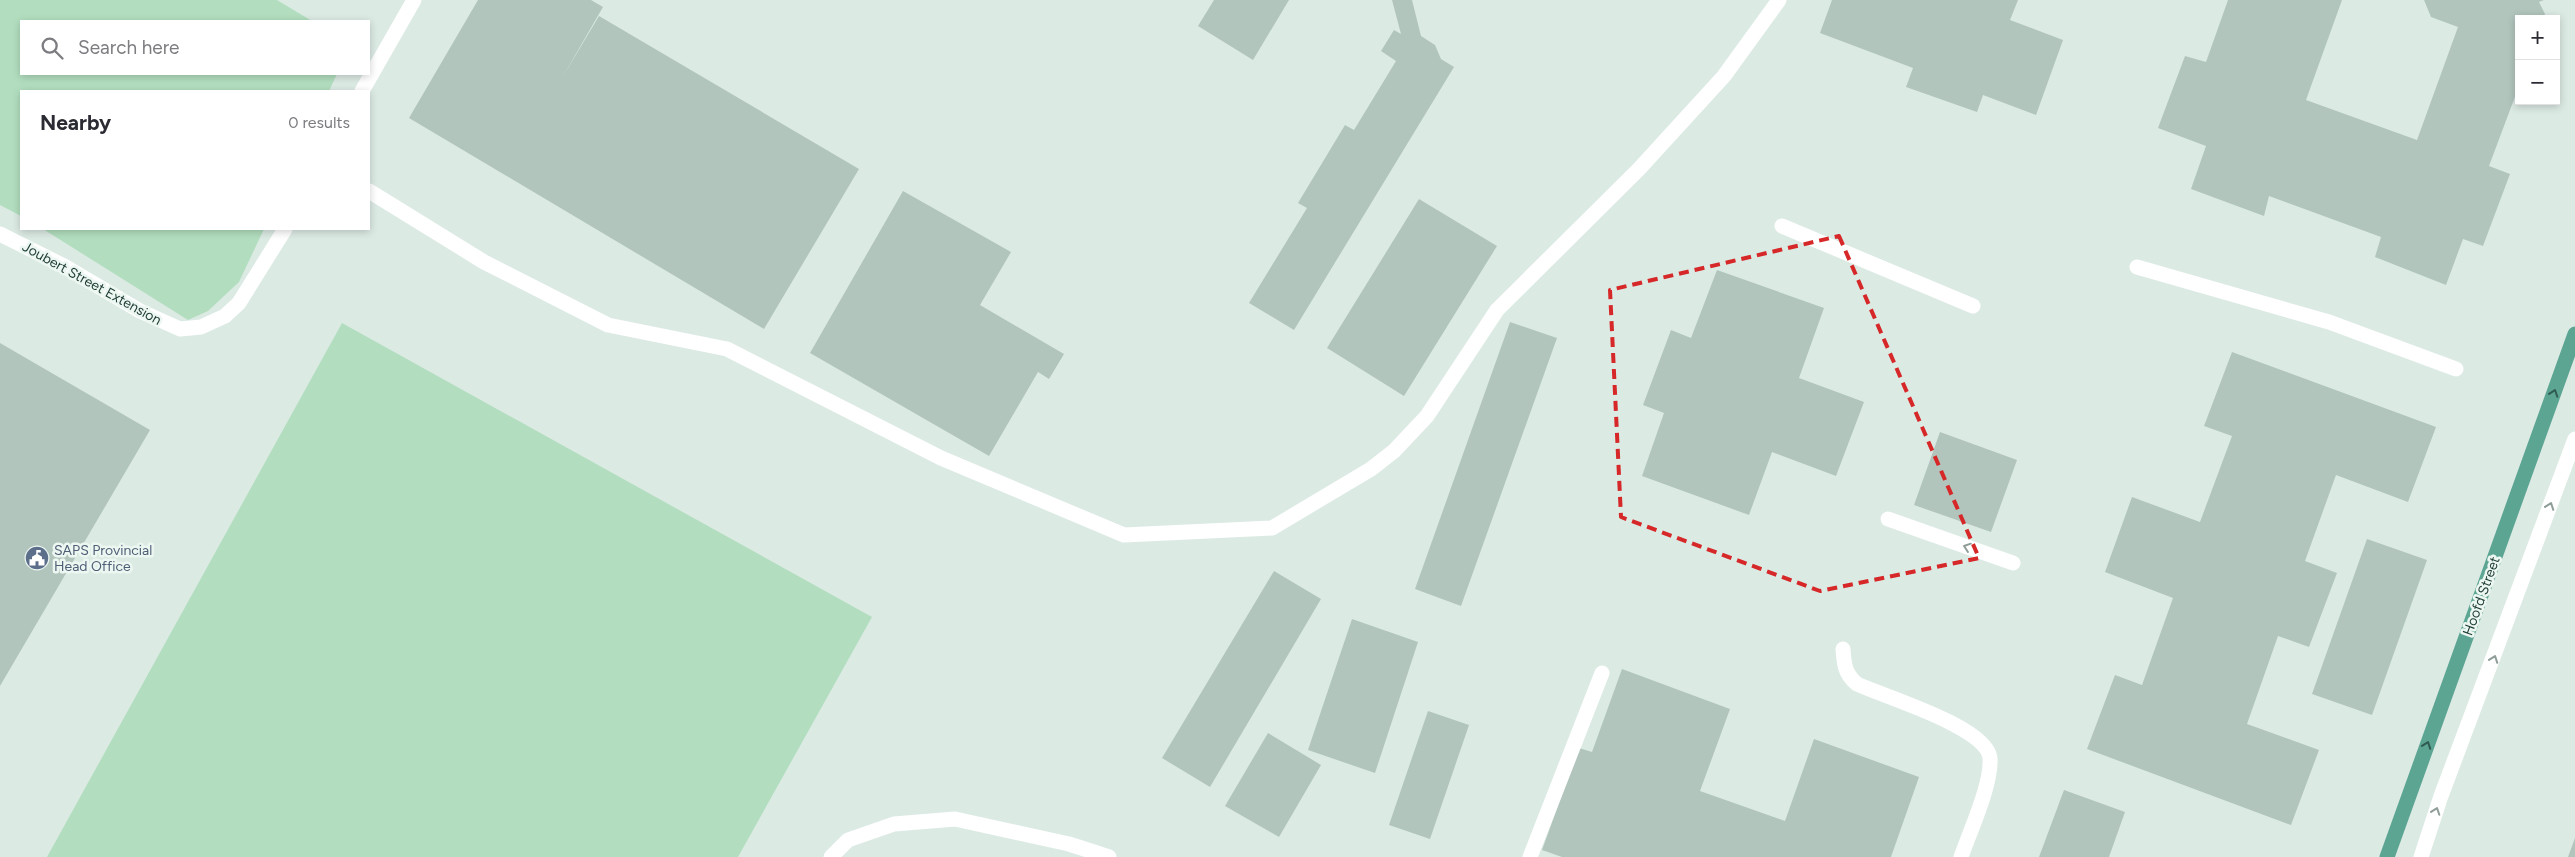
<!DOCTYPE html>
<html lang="en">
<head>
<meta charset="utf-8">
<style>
	body { margin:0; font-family:Figtree,sans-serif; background:#f2f2f3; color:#2b2b33 }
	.controls { position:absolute; right:15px; top:15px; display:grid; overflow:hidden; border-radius:0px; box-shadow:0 2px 8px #0003 }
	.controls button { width:45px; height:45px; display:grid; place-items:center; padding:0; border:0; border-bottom:1px solid #e1e1e2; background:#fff; color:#2b2b33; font:25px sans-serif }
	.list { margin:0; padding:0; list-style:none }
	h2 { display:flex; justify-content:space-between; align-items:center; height:65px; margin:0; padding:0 20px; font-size:21px }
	h2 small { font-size:16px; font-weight:400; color:#7c7c81 }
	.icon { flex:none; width:28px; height:28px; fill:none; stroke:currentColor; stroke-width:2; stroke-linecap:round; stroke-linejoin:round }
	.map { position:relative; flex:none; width:2575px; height:857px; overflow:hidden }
	.search { position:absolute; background:#fff; box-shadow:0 2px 8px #0003; left:20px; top:20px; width:350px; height:55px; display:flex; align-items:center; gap:12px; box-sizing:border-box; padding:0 18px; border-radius:0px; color:#7c7c81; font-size:19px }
	.panel { position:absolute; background:#fff; box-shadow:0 2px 8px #0003; left:20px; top:90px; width:350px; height:140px; border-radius:0px }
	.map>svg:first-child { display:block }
	.green { fill:#b2debf }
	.building { fill:#b1c5bd }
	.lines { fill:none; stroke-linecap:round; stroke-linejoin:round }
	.minor { stroke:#fff; stroke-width:15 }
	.major { stroke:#5ca593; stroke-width:15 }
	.oneway { stroke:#305b50 }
	.oneway2 { stroke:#8e9d99 }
	.marked { fill:none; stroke:#d62828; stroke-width:4; stroke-dasharray:10 6; stroke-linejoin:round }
	.labels { text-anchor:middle; stroke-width:5; stroke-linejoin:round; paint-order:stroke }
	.street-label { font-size:14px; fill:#1d3b33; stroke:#edf7f2 }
	.service-label { font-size:14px; fill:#4e5e75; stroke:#edf7f2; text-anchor:start }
</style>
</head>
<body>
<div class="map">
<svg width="2575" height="857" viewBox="0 0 2575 857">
	<rect width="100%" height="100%" fill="#dceae4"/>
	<!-- green -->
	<g class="green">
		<polygon points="0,0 277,0 312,21 21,21 21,74 337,74 329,91 21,91 21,216 0,205"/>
		<polygon points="43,229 264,229 239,282 208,311 188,320"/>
		<polygon points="342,323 872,617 738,857 47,857"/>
	</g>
	<!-- building -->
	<g class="building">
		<polygon points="478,0 591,0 603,7 562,78 599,16 859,169 764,329 409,118"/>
		<polygon points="1214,0 1289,0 1253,60 1198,26"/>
		<polygon points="1392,0 1412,0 1421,36 1435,45 1441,59 1454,67 1294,330 1249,303 1307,208 1298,203 1345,125 1354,130 1396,61 1381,51 1394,30 1401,34"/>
		<polygon points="1832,0 2018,0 2010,20 2063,40 2036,115 1983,95 1977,112 1906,87 1913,68 1820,33"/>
		<polygon points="2228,0 2342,0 2306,100 2417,140 2458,27 2431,17 2424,0 2544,0 2539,2 2545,14 2543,19 2519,19 2519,86 2489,166 2510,174 2483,246 2463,239 2446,285 2375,257 2381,237 2269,196 2264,216 2191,189 2206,146 2158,128 2185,56 2206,62"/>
		<polygon points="903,191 1011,252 980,305 1064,354 1049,379 1038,372 989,456 810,353"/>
		<polygon points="1419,199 1497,246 1404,396 1327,348"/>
		<polygon points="1717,270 1824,308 1799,378 1864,402 1836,476 1772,452 1749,515 1642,476 1664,413 1643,405 1671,330 1691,338"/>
		<polygon points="1510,322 1557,338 1461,606 1415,589"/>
		<polygon points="0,343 150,430 0,686"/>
		<polygon points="2232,352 2436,427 2408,502 2336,475 2305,561 2337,573 2309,647 2278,636 2247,724 2319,750 2291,825 2087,749 2115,675 2142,685 2173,598 2105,572 2132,497 2200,522 2232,436 2204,426"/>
		<polygon points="1940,432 2017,460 1991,532 1914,505"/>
		<polygon points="2367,539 2427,560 2372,715 2312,694"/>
		<polygon points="1274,571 1321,599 1210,787 1162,758"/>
		<polygon points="1352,619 1418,642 1375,773 1308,750"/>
		<polygon points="1622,669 1730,709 1700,791 1785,821 1814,739 1919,777 1891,857 1562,857 1542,850 1579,748 1592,752"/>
		<polygon points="1428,711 1469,725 1430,839 1389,825"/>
		<polygon points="1268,733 1321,765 1279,837 1225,806"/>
		<polygon points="2064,790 2125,812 2109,857 2039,857"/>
		<polygon points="2575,838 2575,857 2568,857"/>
	</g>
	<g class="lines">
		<!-- minor -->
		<g class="minor">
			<polyline points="362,91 414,0"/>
			<polyline points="369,191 484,262 608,325 727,349 941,458 1124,535 1272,528 1371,469 1394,451 1427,416 1497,310 1639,169 1724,76 1779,0"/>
			<polyline points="1782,226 1973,306"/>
			<polyline points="0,234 64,266 140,311 180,329 201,327 225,316 239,303 285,229"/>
			<polyline points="2137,267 2329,322 2456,369"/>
			<polyline points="1888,519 2013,563"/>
			<path d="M 1843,649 C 1844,665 1845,674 1857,684 C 1885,697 1987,727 1990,758 C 1992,784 1970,831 1961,857"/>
			<polyline points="831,857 848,840 894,824 955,819 1069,844 1109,857"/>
			<polyline points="1530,857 1602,673"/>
			<polyline points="2421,857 2441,796 2575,439"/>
		</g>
		<!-- major -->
		<polyline class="major" points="2387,857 2575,334"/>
	</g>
	<!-- one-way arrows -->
	<defs><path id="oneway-chevron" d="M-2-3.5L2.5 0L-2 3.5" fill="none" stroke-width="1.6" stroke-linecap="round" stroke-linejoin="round" transform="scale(1.25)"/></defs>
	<g class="oneway">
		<use href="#oneway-chevron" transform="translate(2554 393) rotate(-71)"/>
		<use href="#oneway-chevron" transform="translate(2427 745) rotate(-70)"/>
	</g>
	<g class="oneway2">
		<use href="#oneway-chevron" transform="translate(2550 506) rotate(-70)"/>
		<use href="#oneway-chevron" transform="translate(1967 547) rotate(-161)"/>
		<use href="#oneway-chevron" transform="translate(2494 659) rotate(-70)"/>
		<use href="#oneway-chevron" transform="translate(2436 811) rotate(-71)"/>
	</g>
	<!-- marked area -->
	<path class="marked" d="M 1839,236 L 1979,558 L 1820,591 L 1621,517 L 1610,290 Z"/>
	<!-- icons -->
	<defs>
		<g id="civic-disc" transform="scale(1.25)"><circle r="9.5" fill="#5c6f8a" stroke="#edf7f2"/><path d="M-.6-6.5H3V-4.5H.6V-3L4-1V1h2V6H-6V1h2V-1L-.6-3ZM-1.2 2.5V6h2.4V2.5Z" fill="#fff"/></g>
	</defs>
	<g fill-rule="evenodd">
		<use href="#civic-disc" x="37" y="558"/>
	</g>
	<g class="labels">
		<!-- street labels -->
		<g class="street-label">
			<text transform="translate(92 283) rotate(29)" y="5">Joubert Street Extension</text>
			<text transform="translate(2481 596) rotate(-70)" y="5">Hoofd Street</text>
		</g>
		<!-- service labels -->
		<g class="service-label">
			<text x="54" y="555">SAPS Provincial<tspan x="54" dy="16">Head Office</tspan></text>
		</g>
	</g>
</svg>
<div class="controls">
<button>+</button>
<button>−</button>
</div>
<div class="search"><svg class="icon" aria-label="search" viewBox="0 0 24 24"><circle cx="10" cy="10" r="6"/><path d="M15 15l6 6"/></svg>Search here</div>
<section class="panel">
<h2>Nearby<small>0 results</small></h2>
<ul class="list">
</ul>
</section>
</div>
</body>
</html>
